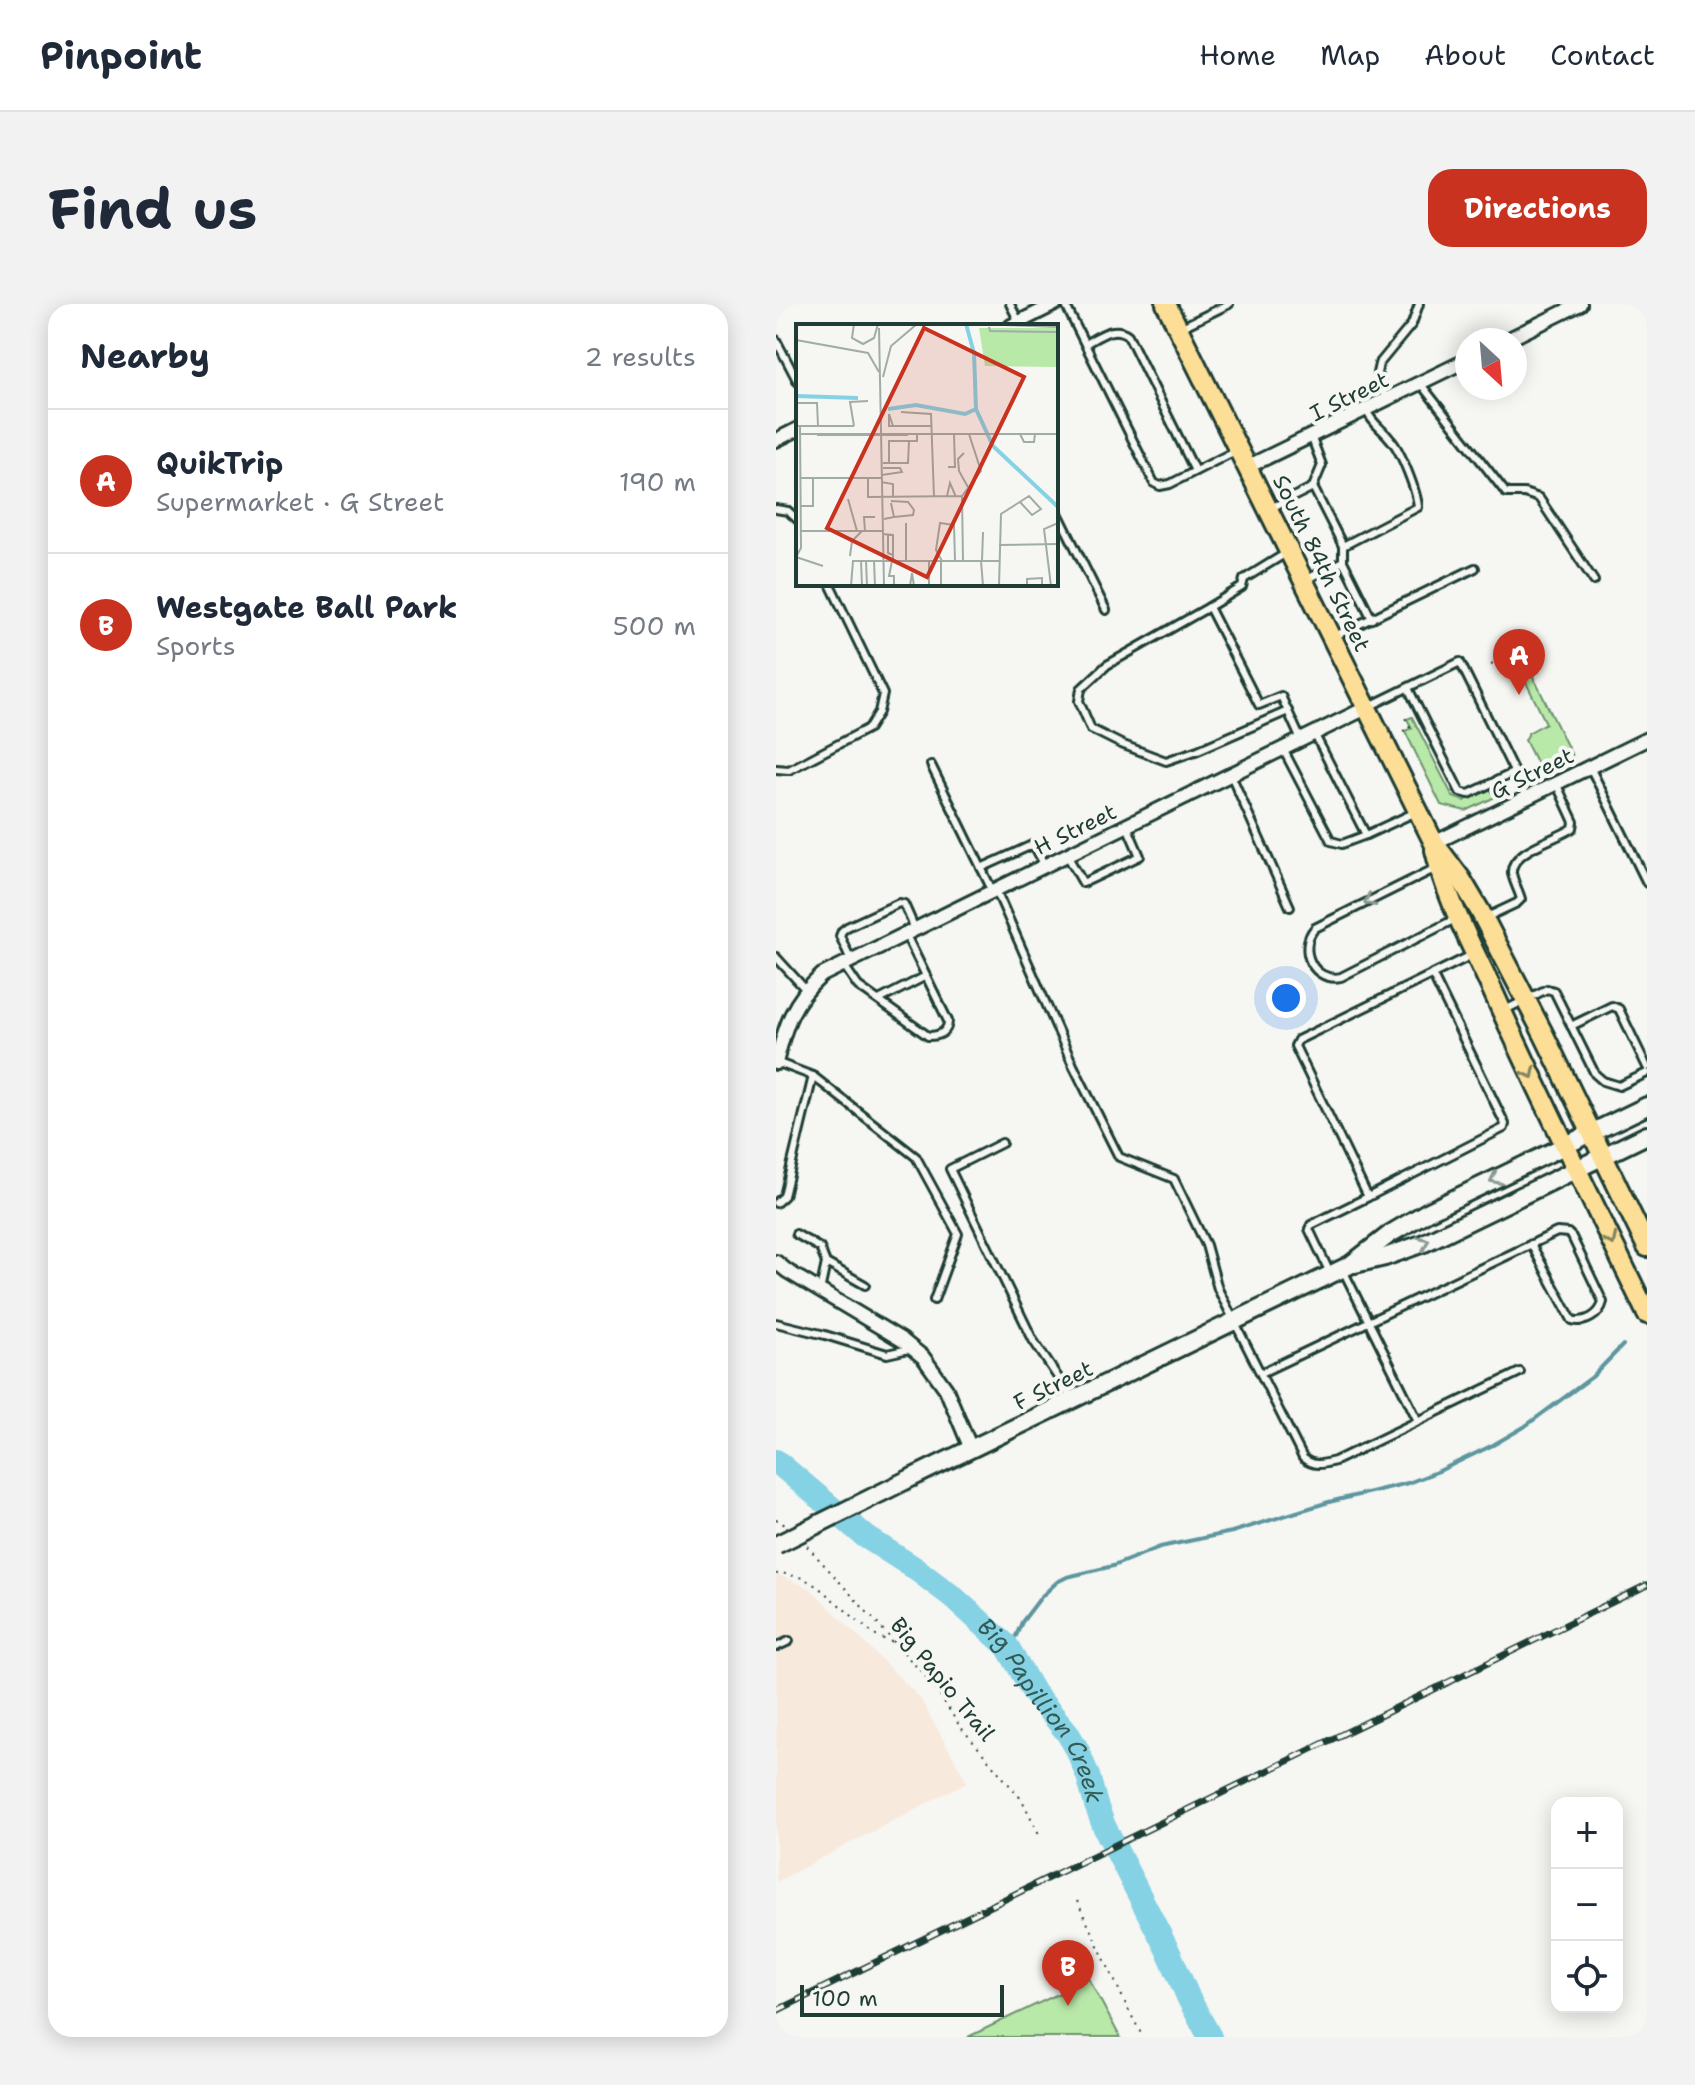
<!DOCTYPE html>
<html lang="en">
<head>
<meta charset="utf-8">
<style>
	body { margin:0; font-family:"Shantell Sans",sans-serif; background:#f2f2f3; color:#1f2937 }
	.controls { position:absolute; right:24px; bottom:24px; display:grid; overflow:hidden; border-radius:16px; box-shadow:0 4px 20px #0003 }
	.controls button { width:72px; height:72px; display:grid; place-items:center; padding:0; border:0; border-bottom:2px solid #e0e1e3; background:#fff; color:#1f2937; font:40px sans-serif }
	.compass { position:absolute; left:679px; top:24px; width:72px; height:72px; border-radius:50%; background:#fff; box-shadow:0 4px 20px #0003; rotate:154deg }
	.scale { position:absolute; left:24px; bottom:20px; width:204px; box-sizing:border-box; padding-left:8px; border:4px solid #1f3d34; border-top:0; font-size:22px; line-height:28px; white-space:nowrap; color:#1f3d34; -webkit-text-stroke:6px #f6f6f2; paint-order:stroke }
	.you { position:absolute; left:510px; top:694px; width:28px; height:28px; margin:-20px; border:6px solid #fff; border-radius:50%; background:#1a73e8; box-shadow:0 0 0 12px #1a73e833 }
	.badge { display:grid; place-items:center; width:52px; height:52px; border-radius:50%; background:#c8321e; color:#fff; font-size:26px; font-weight:700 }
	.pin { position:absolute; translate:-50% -66px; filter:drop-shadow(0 2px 4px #0008) }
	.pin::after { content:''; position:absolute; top:42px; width:28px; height:24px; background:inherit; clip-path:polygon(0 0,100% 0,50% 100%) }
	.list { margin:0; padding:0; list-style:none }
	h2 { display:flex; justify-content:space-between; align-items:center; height:104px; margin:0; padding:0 32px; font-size:34px }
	h2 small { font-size:26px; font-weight:400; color:#747a83 }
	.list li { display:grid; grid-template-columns:52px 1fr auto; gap:24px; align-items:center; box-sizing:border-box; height:144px; padding:0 32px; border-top:2px solid #e0e1e3 }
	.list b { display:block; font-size:30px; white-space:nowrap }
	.list p { margin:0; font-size:26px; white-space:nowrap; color:#747a83 }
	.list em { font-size:26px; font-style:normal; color:#747a83 }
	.icon { flex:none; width:44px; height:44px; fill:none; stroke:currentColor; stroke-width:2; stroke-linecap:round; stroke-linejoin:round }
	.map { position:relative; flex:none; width:871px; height:1733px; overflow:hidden; border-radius:24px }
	header { display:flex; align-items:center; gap:48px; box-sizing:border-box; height:112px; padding:0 40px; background:#fff; border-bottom:2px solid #e0e1e3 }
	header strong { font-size:38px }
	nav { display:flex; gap:44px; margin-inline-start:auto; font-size:28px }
	.intro { display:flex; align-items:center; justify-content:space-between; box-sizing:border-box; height:192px; padding:0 48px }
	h1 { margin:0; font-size:56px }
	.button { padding:20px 36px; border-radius:24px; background:#c8321e; color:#fff; font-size:28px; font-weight:700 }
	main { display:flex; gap:48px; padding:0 48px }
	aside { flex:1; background:#fff; border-radius:24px; box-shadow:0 4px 20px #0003 }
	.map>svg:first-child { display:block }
	.built { fill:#f8e9dd }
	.green { fill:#b9e9a9; stroke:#6c936e; stroke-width:2 }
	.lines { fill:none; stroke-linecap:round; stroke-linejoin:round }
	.stream { stroke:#5c969e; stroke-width:4 }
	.river { stroke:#85d2e4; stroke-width:24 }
	.lane-casing { stroke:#1f3d34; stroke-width:12 }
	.street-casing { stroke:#1f3d34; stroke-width:18 }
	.secondary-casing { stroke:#1f3d34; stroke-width:22 }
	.primary-casing { stroke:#1f3d34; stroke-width:24 }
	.path { stroke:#1f3d34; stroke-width:2; stroke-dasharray:2 6; stroke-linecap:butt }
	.lane { stroke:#f6f6f2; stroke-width:6 }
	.street { stroke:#f6f6f2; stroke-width:12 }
	.secondary { stroke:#f6f6f2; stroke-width:16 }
	.primary { stroke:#fcde96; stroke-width:18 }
	.rail-casing { stroke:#1f3d34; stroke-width:7 }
	.rail { stroke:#f6f6f2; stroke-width:4; stroke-dasharray:12; stroke-linecap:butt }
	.secondary-bridge-casing { stroke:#1f3d34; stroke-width:22; stroke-linecap:butt }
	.secondary-bridge { stroke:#f6f6f2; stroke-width:16 }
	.oneway { stroke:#8a9a93 }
	.oneway2 { stroke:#828560 }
	.labels { text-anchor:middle; stroke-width:8; stroke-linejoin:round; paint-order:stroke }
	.street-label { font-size:22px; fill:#1f3d34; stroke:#f6f6f2 }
	.water-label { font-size:24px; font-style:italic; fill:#335b57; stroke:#f6f6f2 }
	.inset-river { fill:none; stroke:#85d2e4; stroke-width:4 }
	.inset-road { fill:none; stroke:#a0aca6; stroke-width:2 }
	.view { fill:#c8321e; fill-opacity:0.15; stroke:#c8321e; stroke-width:4 }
	.inset-edge { fill:none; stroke:#1f3d34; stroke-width:4 }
</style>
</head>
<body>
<header>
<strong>Pinpoint</strong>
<nav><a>Home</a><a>Map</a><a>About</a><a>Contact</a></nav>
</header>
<div class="intro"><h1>Find us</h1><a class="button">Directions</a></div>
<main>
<aside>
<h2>Nearby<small>2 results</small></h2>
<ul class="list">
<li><span class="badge">A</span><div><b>QuikTrip</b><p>Supermarket · G Street</p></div><em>190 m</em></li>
<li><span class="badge">B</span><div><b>Westgate Ball Park</b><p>Sports</p></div><em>500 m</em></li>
</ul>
</aside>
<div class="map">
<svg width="871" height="1733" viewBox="0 0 871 1733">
	<rect width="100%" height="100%" fill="#f6f6f2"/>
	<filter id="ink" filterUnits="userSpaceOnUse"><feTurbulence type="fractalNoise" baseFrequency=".0125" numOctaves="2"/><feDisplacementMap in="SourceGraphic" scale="16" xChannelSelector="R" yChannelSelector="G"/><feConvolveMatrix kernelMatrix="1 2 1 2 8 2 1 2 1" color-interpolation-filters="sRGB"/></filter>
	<g filter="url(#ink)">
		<!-- built -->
		<polygon class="built" points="0,1270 35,1285 144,1394 191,1478 0,1578"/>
		<!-- green -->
		<g class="green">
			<polygon points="742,349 747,352 798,456 792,455 765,468 749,436 752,431 752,429 770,419 737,352"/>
			<polygon points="636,413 677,493 688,497 714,485 719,493 690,507 665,501 629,427 636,424 631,415"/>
			<polygon points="313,1675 344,1733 192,1733"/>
		</g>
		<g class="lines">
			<!-- stream -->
			<polyline class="stream" points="231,1342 240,1332 246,1318 265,1293 281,1278 291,1273 337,1262 384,1243 456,1228 553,1198 632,1179 663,1167 717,1141 748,1123 816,1073 847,1041"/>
			<!-- river -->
			<path class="river" id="s1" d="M 0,1157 L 90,1233 L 137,1263 L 177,1293 L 231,1342 L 258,1389 L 291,1428 L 301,1445 L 312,1472 L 320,1501 L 328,1522 L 394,1651 L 413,1695 L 434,1733"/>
			<!-- lane casing -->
			<g class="lane-casing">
				<g id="lane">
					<polyline points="234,0 243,18"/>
					<polyline points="289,0 378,179 384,182 394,180 459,147"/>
					<polyline points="406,23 453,0"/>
					<polyline points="0,36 22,78"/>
					<path d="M 309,40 C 322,33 338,20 352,31 L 419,167"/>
					<polyline points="644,79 730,189 748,189 763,194 818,277"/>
					<polyline points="610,96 601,69 603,60 636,20 643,0"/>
					<polyline points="535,132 546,161 537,183"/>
					<polyline points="495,204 537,183 567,242 567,257"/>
					<polyline points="0,205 12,207 22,216"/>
					<polyline points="280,205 330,306"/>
					<path d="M 567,242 L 642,203 C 641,188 625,147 615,136 C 605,123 598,122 590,106"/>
					<polyline points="512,248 468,275 466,283 433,303 483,401 505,392 525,436"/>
					<polyline points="531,275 567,257 596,315"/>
					<polyline points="433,303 331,361 305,385 303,397 315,425 345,440 390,457 422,446 512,407"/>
					<polyline points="559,332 699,264"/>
					<polyline points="632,384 684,488 693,490 739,468"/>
					<polyline points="594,402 684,358 751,494"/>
					<polyline points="538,429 590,531"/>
					<polyline points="507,445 555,537 566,540 590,531 640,508"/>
					<polyline points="155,461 217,588"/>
					<polyline points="814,463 871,579"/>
					<polyline points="0,465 13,466 93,424 103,408 107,390 54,280"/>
					<polyline points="455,471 514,603"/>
					<polyline points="291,551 307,579 364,552 351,522"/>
					<polyline points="205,564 256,541 259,543 269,562"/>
					<path d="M 660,564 L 539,624 C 521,644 537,679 565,673 L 679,615"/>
					<path d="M 220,586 L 297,761 L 343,853 L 398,875 L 430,941 L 442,985 L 527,1154 C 538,1163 547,1160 559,1157 L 744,1068"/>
					<path d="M 709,614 L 741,599 L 745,595 C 743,587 737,577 736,569 C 734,546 782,535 797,524 L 798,518 L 780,479"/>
					<polyline points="0,653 30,686"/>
					<polyline points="75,656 64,632 66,627 71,623 123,599 128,600 139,625"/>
					<path d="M 67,660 L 82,682 L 152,732 C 162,732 172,729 172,717 L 129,629"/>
					<polyline points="103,696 150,672"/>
					<polyline points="729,706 771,685 778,687 819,770 827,777 843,782 871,769"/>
					<polyline points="795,722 836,702 843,705 871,763"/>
					<polyline points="0,758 37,772 140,853 182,930 158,996"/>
					<polyline points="226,839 174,865 257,1036 295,1093"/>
					<polyline points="592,893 728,824 729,820 656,670"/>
					<polyline points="0,899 8,892 37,772"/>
					<polyline points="20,930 44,944 50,959"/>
					<polyline points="567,966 642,1117"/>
					<polyline points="554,969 533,925 535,921 592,893 519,742 522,736 696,651"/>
					<polyline points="44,987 50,959 89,981"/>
					<polyline points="0,1019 49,1031 111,1050 133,1045"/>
					<path d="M 485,1069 L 781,928 L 792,929 L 796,933 L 827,998 C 824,1011 809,1020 796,1016 L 755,940"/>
					<polyline points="0,1343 13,1337"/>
				</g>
			</g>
			<!-- street casing -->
			<g class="street-casing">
				<g id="street">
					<polyline points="235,22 279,0"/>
					<polyline points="731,36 804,0"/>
					<polyline points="0,136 22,125"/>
					<polyline points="471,163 691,56"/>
					<polyline points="658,539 871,435"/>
					<path d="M 0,759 C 9,722 16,698 46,671 L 590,404"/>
					<polyline points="0,958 11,967 126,1036 147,1053 170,1085 195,1145"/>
				</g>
			</g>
			<!-- secondary casing -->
			<g class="secondary-casing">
				<g id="secondary">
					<polyline points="579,960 609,953 648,939 871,831"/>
					<polyline points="137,1173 574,961 614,930 651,908 871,802"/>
				</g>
			</g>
			<!-- primary casing -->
			<g class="primary-casing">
				<g id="primary">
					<polyline points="390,0 658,539 685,575 704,607 768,731 871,943"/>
					<path d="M 659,546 C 671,598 697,643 719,692 C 767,799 820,904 871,1010"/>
				</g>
			</g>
			<!-- path -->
			<g class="path">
				<polyline points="715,360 717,359"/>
				<polyline points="627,427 634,423 629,414 634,412"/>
				<polyline points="760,463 762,467"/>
				<polyline points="0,1215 9,1221"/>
				<polyline points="31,1242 158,1382 183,1421 246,1496 263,1530"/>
				<polyline points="0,1270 5,1269 27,1274 42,1283 100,1332 118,1339"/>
				<polyline points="301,1597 352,1705 367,1733"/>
			</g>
			<!-- lane -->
			<use href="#lane" class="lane"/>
			<!-- street -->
			<use href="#street" class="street"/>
			<!-- secondary -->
			<use href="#secondary" class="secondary"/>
			<!-- primary -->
			<use href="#primary" class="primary"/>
			<!-- rail casing -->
			<g class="rail-casing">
				<polyline id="rail" points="0,1707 871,1281"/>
			</g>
			<!-- rail -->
			<use href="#rail" class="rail"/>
			<!-- secondary-bridge casing -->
			<g class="secondary-bridge-casing">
				<polyline id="secondary-bridge" points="0,1241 137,1173"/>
			</g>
			<!-- secondary-bridge -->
			<use href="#secondary-bridge" class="secondary-bridge"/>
		</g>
		<!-- one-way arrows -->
		<defs><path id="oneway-chevron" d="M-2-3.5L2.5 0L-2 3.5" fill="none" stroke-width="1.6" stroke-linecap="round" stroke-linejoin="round" transform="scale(2)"/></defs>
		<g class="oneway">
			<use href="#oneway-chevron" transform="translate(593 597) rotate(153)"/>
			<use href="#oneway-chevron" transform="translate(719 875) rotate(154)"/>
			<use href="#oneway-chevron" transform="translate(648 938) rotate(-23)"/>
		</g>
		<g class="oneway2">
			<use href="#oneway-chevron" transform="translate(754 769) rotate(64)"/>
			<use href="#oneway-chevron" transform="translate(835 936) rotate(64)"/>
		</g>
	</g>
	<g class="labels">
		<!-- street labels -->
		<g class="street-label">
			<text transform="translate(573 92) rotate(-26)" y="8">I Street</text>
			<text transform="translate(546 259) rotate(64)" y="8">South 84th Street</text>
			<text transform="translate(756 469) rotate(-26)" y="8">G Street</text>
			<text transform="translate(299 525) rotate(-26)" y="8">H Street</text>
			<text transform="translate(277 1081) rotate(-26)" y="8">F Street</text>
			<text transform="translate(167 1375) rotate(51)" y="8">Big Papio Trail</text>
		</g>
		<!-- water labels -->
		<g class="water-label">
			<text dy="8" stroke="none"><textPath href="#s1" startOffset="370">Big Papillion Creek</textPath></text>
		</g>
	</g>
	<!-- overview -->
	<g transform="translate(20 20)">
		<rect width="262" height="262" fill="#f6f6f2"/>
		<path d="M 262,4 L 262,43 L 189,42 L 183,4 Z" fill="#b9e9a9"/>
		<path class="inset-river" d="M 170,0 L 178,29 L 180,85 L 197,122 L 262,183M 0,72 L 62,74M 92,85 L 120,81 L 169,90 L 180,85"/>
		<path class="inset-road" d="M 58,0 L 56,14 L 67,20 L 78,14 L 82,0M 178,0 L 262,3M 193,3 L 194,7 L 262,8M 83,4 L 88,262M 0,16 L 72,29 L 83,48M 87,53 L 95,22 L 121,0M 2,79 L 21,79 L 22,102M 105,88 L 135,90 L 138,173M 0,102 L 58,102M 58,102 L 54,78 L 72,77M 97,102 L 93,90 L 93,102 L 135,102M 4,110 L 262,110M 224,110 L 228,118 L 238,118 L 239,110M 21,111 L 112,111M 168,129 L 162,135 L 163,147 L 173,165M 87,139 L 112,139 L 113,117 L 121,117 L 121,111M 93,139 L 93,117 L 113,117M 152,143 L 159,143 L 158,110M 86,151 L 106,148 L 104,144 L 87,144M 5,154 L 85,154M 72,154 L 72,173 L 166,172M 85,158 L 97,160 L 97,173M 151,172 L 154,159 L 160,173M 166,172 L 185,147 L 173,110M 166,172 L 167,237M 52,175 L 61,207M 95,177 L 112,178 L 118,186 L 117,191 L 98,193M 5,182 L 17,182 L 17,154M 88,195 L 98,193 L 95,179M 110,199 L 110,237M 5,207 L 86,207M 69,207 L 68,193 L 79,193M 86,210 L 97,211 L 97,237M 92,210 L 92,229 L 97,231M 203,221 L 262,220M 54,232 L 56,217 L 66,207M 0,233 L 5,224 L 4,102M 0,233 L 27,242M 65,237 L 66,262M 70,237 L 71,262M 78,237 L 79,262M 96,237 L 93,252 L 98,252 L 98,262M 133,237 L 133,262M 145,237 L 145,262M 146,237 L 140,226 L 144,199 L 158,201 L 159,236M 185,237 L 187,262M 186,237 L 187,208M 55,262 L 57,237 L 203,237M 114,262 L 116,249 L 118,262M 203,262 L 205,190 L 233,172 L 245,185 L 236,191 L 224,178M 231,262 L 231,255 L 246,254 L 246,262M 255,262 L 248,205 L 262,199"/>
		<path class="view" d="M 128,4 L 228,53 L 131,253 L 31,204 Z"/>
		<rect width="262" height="262" class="inset-edge"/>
	</g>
</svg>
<div class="controls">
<button>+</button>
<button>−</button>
<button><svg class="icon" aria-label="locate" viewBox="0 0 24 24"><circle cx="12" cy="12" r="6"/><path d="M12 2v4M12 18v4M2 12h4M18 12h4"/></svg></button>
</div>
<svg class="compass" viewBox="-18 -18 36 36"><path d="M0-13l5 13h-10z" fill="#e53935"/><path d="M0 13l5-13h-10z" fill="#747a83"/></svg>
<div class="scale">100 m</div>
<div class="you"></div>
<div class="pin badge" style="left:743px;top:391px">A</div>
<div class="pin badge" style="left:292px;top:1702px">B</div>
</div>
</main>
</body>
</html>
